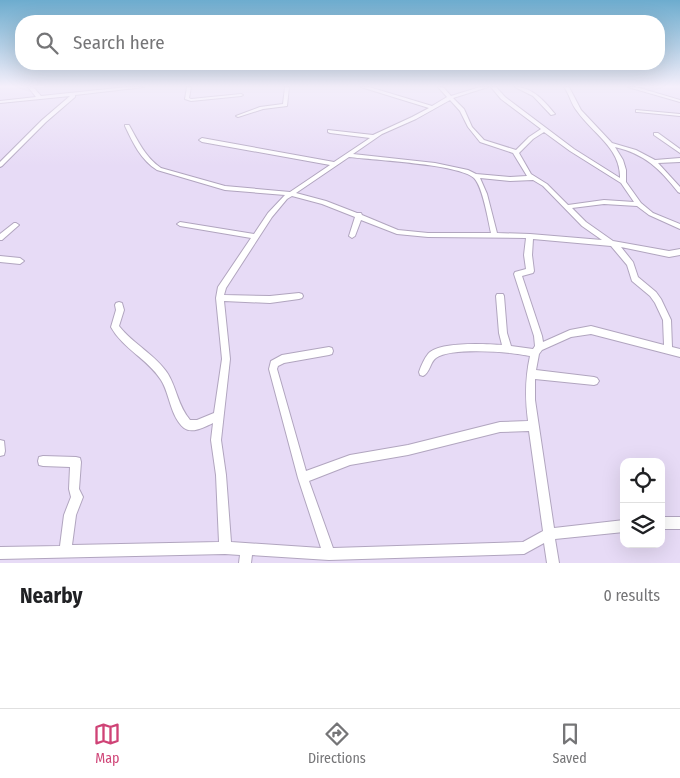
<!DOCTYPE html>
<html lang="en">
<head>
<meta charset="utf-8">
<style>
	body { margin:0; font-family:"Fira Sans Condensed",sans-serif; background:#f6f6f6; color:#202124 }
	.controls { position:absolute; right:15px; bottom:15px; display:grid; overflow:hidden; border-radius:10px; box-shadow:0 5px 20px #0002 }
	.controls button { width:45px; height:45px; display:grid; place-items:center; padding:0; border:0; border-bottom:1px solid #e0e0e0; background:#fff; color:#202124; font:25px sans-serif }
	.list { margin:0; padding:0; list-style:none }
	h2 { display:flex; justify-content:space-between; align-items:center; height:65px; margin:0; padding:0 20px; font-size:21px }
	h2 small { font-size:16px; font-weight:400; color:#757577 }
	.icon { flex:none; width:28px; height:28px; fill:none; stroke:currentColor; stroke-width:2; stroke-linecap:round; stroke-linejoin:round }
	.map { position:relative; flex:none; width:680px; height:563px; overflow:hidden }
	.search { position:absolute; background:#fff; box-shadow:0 5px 20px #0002; left:15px; right:15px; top:15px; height:55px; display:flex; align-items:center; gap:12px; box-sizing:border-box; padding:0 18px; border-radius:20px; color:#757577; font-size:19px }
	.sheet { height:145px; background:#fff }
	nav { display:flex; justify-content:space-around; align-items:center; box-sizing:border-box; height:70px; border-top:1px solid #e0e0e0; background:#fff; font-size:14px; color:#757577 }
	nav a { display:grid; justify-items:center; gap:2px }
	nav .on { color:#cf4376 }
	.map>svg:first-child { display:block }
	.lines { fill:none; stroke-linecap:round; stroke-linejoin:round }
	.street-casing { stroke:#b1a5bf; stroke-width:2 }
	.street { fill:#fff; fill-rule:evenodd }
</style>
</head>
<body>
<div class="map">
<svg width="680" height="563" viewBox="0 0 680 563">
	<rect width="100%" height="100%" fill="#e7dbf6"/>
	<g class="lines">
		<!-- street casing -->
		<g class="street-casing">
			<g id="street">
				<polygon points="28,87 33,87 41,96 127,87 144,87 75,95 75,97 46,122 2,166 0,167 0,162 42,120 70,96 0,103 0,101 36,97"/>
				<polygon points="187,87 191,87 189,98 191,99 241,94 243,95 241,96 191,101 185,99"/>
				<polygon points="285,87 289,87 287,106 263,109 238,117 236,116 260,107 283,104"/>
				<path d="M 361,87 L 369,87 L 432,106 L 447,97 L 438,87 L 443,87 L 451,96 L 480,87 L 488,87 L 453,98 L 464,109 L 472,127 L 484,140 L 516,150 L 529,137 L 541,129 L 501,99 L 491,87 L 496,87 L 505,97 L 574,149 L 620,178 C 621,148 592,133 577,111 C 571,104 570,95 564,87 L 569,87 L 581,110 L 612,143 L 636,150 L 655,160 L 680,158 L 680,162 L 658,163 L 680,187 L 680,193 L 678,192 C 660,169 645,154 615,147 L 623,160 L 626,170 L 626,182 L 641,203 L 653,213 L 680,224 L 680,229 L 649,215 L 637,206 L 604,204 L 572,208 L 586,222 L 613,241 L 669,251 L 680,249 L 680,255 L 669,257 L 621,247 L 633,262 L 638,277 L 656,292 L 661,299 L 671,320 L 672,347 L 680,349 L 680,357 L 591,334 L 571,337 L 542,350 L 539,354 L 536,370 L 594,377 L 597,378 L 599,381 L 597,384 L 594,385 L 535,379 L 535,400 L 554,528 L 624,520 L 624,532 L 555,539 L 559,563 L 547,563 L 544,543 L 524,554 L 329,560 L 252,555 L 251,563 L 239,563 L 240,555 L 225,554 L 0,559 L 0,547 L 60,546 L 64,515 L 71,497 L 69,489 L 70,467 L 43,466 L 39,465 L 38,461 L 39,457 L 43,456 L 76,457 L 80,458 L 81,462 L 79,489 L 83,497 L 76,515 L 72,545 L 219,542 L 216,475 L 211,440 L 213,423 C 205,427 192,434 184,428 C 170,416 170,394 161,380 C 148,359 123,349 111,327 L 116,310 L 115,305 L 116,303 L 119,302 L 122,303 L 124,310 L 119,326 C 133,344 156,355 168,374 C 177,389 178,406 190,420 L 197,420 L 214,413 L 222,359 L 216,298 L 218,287 L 251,238 L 180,226 L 177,224 L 180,222 L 254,234 L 268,213 L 285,195 L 225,190 L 157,170 C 141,160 133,143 125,126 L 125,125 L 129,125 C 138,141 145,157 161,168 L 225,186 L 290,192 L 330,165 L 202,142 L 199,140 L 202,138 L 334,162 L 370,138 L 330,133 L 328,132 L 328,130 L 373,135 L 412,117 L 429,108 ZM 450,100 L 460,111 L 468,127 L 480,142 L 513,153 L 527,176 L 510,177 L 476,174 L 468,170 L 435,163 L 353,154 L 382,134 L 416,119 ZM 544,132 L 570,151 L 621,183 L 634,202 L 604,200 L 568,205 L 547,184 L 531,174 L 519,153 L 533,139 ZM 349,157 C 373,160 459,164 474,178 C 483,187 488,220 491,233 L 428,233 L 398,230 L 362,215 L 361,213 L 357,213 L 326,201 L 296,193 ZM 480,178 L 510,181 L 533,180 L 543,186 L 582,226 L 602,240 L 530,234 L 497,233 L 487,194 ZM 292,196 L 322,204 L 355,217 L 349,236 L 352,238 L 355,236 L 361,220 L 397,234 L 428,237 L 526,238 L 524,255 L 526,269 L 515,272 L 514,274 L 534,336 L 535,346 L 533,349 L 511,346 L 507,333 L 504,296 L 503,294 L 497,294 L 496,296 L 499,333 L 502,345 C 486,344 439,341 428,354 C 424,359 421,366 419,372 L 420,375 L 423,376 C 430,373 430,362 436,358 C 451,347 512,352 530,356 C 525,379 525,398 528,421 L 500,422 L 408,445 L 350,455 L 306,471 L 277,369 L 278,366 L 284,363 L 329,355 L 332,354 L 333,351 L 332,348 L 329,347 L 282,355 L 271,361 L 269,369 L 298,478 L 321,548 L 231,542 L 226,475 L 221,440 L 230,359 L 224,301 L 270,303 L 299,299 L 302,298 L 303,296 L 302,294 L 299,293 L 270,296 L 224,295 L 226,288 L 272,217 L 287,199 ZM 533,239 L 611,246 L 627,265 L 632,281 L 650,296 L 655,303 L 663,320 L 664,345 L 591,326 L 570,330 L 543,342 L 542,336 L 522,276 L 533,273 L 534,271 L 532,255 ZM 529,431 L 543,531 L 523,542 L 333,548 L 309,481 L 350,465 L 408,455 L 500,432 Z"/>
				<path d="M 515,87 C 533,87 545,102 555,114 L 551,115 L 533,96 Z"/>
				<polygon points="628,87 636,87 680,100 680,102"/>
				<polygon points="636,110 680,114 680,116 638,112 636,112"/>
				<polygon points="654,133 658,133 680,149 680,153 654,135"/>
				<polygon points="14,223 16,223 19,225 2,240 0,240 0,234"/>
				<polygon points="0,256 20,258 24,261 20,264 0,262"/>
				<polygon points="0,440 4,441 5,451 4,455 0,456"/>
				<rect x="661" y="517" width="19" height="12"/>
			</g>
		</g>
		<!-- street -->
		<use href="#street" class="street"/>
	</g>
	<!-- sky -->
	<linearGradient id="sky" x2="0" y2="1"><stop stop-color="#6dacce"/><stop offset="0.52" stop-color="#f4effb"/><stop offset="1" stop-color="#f4effb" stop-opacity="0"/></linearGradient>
	<rect width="680" height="166" fill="url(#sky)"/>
</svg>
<div class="controls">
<button><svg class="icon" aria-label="locate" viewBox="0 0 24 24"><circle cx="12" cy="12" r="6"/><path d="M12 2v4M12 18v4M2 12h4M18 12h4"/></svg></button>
<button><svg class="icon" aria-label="layers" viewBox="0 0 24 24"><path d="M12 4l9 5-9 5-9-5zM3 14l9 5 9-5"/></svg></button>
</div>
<div class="search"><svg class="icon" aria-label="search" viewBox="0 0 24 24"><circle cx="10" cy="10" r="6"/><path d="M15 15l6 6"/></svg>Search here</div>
</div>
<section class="sheet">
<h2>Nearby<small>0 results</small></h2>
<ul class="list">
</ul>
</section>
<nav>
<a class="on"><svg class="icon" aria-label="map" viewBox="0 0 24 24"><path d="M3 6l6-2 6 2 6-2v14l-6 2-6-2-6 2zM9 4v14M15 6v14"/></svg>Map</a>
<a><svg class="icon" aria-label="directions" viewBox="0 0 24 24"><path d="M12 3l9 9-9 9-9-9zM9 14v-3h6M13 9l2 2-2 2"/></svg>Directions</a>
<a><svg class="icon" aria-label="saved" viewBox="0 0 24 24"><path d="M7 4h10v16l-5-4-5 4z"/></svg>Saved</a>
</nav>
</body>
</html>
